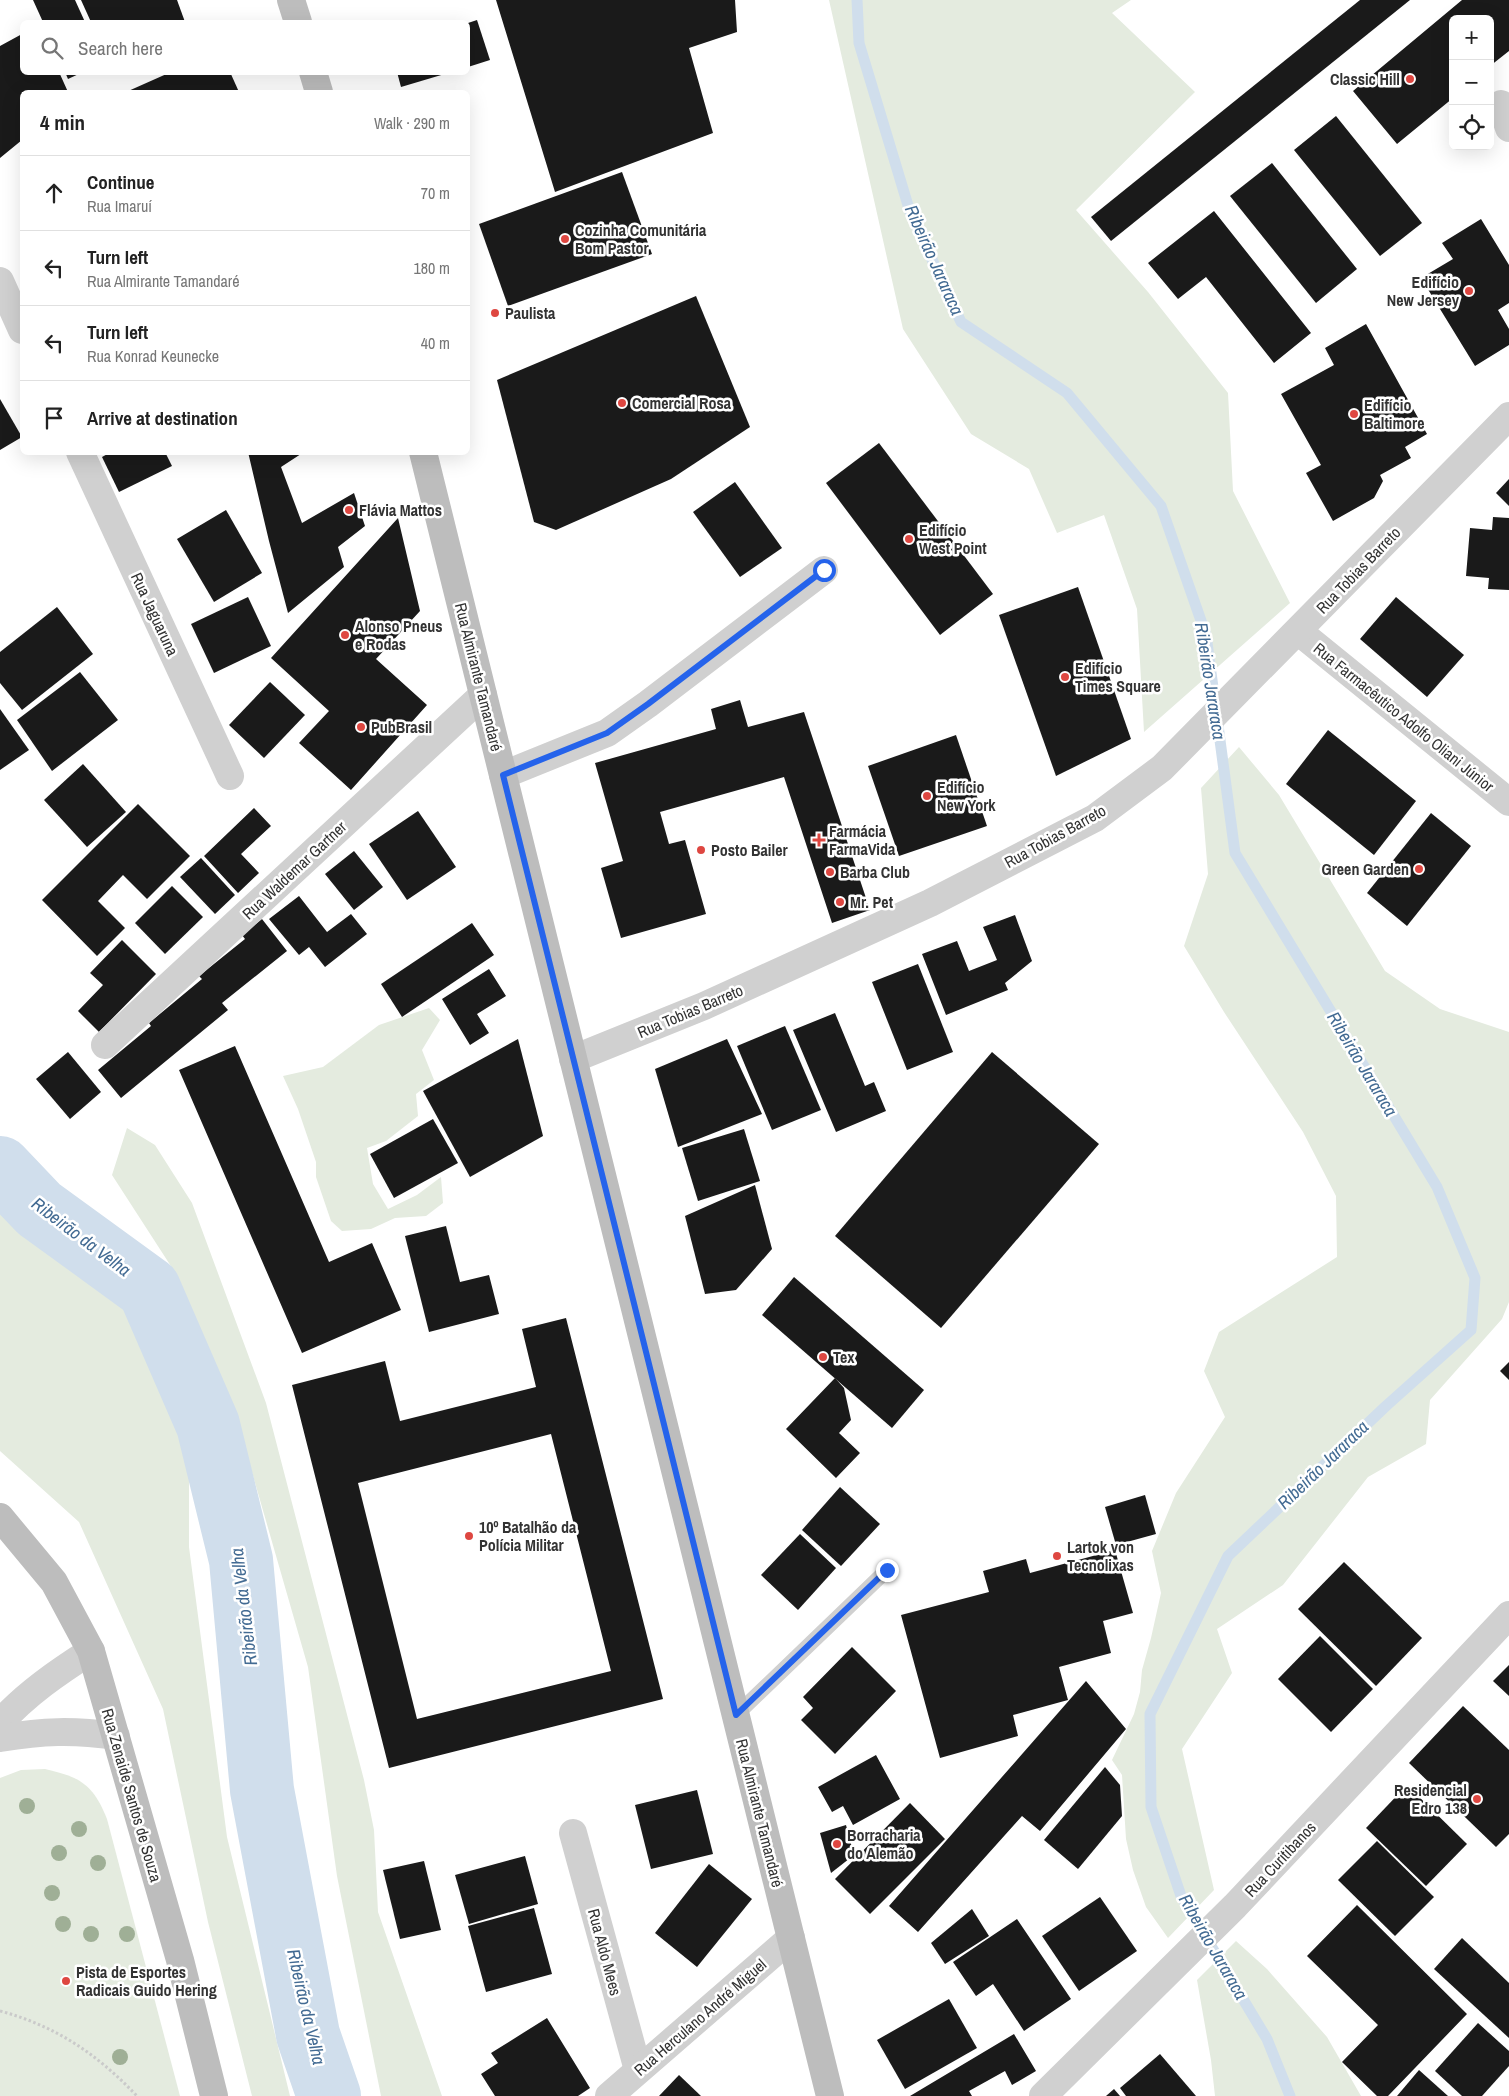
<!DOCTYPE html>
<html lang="en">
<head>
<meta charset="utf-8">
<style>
	body { margin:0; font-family:"Archivo Narrow",sans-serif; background:#f2f2f2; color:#222 }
	.controls { position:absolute; right:15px; top:15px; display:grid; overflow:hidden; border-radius:8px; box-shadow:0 5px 20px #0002 }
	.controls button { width:45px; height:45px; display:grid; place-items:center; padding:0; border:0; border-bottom:1px solid #e0e0e0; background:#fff; color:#222; font:25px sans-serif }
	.stop { position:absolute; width:15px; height:15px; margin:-11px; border:4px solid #2563eb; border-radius:50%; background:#fff }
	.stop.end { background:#2563eb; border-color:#fff; box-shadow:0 1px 5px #0008 }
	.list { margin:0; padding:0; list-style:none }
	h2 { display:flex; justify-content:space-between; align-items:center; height:65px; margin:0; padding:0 20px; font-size:21px }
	h2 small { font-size:16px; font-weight:400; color:#767676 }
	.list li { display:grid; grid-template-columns:32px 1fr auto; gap:15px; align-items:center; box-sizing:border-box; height:75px; padding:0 20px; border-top:1px solid #e0e0e0 }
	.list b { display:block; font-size:19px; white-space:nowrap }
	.list p { margin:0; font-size:16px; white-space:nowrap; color:#767676 }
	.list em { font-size:16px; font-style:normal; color:#767676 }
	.icon { flex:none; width:28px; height:28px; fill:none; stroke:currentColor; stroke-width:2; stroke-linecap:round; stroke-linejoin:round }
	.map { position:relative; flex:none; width:1509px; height:2096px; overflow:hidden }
	.search { position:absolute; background:#fff; box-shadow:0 5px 20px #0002; left:20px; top:20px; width:450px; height:55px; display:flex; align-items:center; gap:12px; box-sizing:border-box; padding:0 18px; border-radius:8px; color:#767676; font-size:19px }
	.panel { position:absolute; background:#fff; box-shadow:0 5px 20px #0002; left:20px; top:90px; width:450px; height:365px; border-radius:8px }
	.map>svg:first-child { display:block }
	.green { fill:#e4ebdf }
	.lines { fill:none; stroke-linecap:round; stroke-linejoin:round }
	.stream { stroke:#d0deec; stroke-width:11 }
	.river { stroke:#d0deec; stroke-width:64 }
	.building { fill:#1a1a1a; fill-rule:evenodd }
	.path { stroke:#cacaca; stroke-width:3; stroke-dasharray:2.5 2.5; stroke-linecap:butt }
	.lane { stroke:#d0d0d0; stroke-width:15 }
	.street { stroke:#d0d0d0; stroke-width:28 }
	.secondary { stroke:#bdbdbd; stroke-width:28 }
	.tree { fill:#9faf96 }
	.route { stroke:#2563eb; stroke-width:6 }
	.poi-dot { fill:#de4741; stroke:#fff; stroke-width:2 }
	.labels { text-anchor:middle; stroke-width:5; stroke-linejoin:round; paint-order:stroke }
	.poi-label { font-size:16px; font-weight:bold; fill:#333; stroke:#fff; text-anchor:start }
	.street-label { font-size:16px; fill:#333; stroke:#fff }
	.water-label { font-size:18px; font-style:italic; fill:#436b93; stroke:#fff }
</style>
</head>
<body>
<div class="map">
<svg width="1509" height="2096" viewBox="0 0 1509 2096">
	<rect width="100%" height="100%" fill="#fff"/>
	<!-- green -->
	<g class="green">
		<polygon points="829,0 1131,0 1112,13 1195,92 1076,210 1148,292 1228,393 1233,491 1290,603 1144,732 1137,609 1104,515 1057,533 1029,469 971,434 903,329"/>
		<polygon points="1239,747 1279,795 1385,971 1440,1009 1509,1032 1509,1302 1502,1319 1430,1400 1426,1444 1368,1477 1283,1585 1217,1629 1232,1673 1182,1749 1214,1890 1168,1938 1146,1907 1133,1870 1126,1839 1122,1775 1112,1760 1134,1714 1140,1692 1142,1670 1151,1638 1161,1593 1152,1551 1176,1493 1225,1417 1204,1371 1219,1332 1337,1257 1336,1196 1303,1132 1224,1012 1184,946 1208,874 1201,788"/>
		<polygon points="429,1008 440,1020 422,1050 434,1080 416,1094 418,1116 386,1141 367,1148 373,1184 388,1209 417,1195 441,1177 443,1203 426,1216 395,1218 371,1229 342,1231 331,1221 316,1177 316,1162 298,1109 283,1076 323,1067 379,1025"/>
		<polygon points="127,1128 155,1145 192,1203 266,1403 364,1780 374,1830 378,1912 442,2096 381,2096 337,1876 308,1667 241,1434 176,1274 112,1175"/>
		<polygon points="0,1200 124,1298 189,1457 189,1547 227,1837 290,2096 252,2096 208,1922 163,1709 79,1522 0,1451"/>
		<path d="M 45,1769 C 80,1777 93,1784 107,1819 L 180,2096 L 0,2096 L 0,1778 L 21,1770 Z"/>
		<polygon points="1236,1941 1267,1969 1327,2037 1361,2096 1215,2096 1211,2060 1197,1980"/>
	</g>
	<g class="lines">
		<!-- stream -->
		<polyline class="stream" points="857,0 859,43 910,212 961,322 1067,393 1161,506 1206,635 1235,853 1437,1187 1475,1278 1471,1330 1386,1406 1228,1556 1150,1714 1151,1807 1181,1896 1267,2039 1290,2096"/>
		<!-- river -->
		<polyline class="river" points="0,1168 39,1209 149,1289 208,1425 241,1560 262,1790 308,2035 329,2096"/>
	</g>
	<!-- building -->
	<g class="building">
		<polygon points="33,0 75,0 85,22 43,22"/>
		<polygon points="81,0 177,0 185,22 91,22"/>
		<polygon points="496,0 735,0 737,32 689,48 713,133 555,192"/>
		<polygon points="1360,0 1410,0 1111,241 1091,217"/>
		<polygon points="1462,0 1509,0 1509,51 1490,66 1490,19 1453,19 1453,98 1397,144 1353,91"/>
		<polygon points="477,20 490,60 468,67 468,23"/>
		<polygon points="22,34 22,72 59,72 68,92 22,92 22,140 0,158 0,46"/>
		<polygon points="65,72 83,72 68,79"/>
		<polygon points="171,72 230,72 239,92 126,92"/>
		<polygon points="397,72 448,72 448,73 401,87"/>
		<polygon points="1336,116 1422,223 1380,256 1294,150"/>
		<polygon points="1272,163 1357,269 1316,303 1230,196"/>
		<polygon points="622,172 652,254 508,306 479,224"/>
		<polygon points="1214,211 1311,333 1274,363 1206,277 1178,299 1148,263"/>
		<polygon points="1481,219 1509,265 1509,303 1498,310 1509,329 1509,345 1475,366 1421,278 1453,259 1442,243"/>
		<polygon points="696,296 750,427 671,479 556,530 534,522 497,380"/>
		<polygon points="1366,324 1427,434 1405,447 1411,458 1380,475 1383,481 1374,498 1333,521 1306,473 1321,465 1281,394 1334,365 1325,348"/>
		<polygon points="0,399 22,437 0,450"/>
		<polygon points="879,443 993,594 940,635 826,483"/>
		<polygon points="111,452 165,452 172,466 119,492 102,457"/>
		<polygon points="248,452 304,452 281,467 302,523 354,493 365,526 338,547 344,567 288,613 269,541"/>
		<polygon points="1509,479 1509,506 1496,493"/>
		<polygon points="735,482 782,548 740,577 693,512"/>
		<polygon points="226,510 262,573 214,602 177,539"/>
		<polygon points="1493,517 1509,518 1509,590 1488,589 1489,578 1466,576 1470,528 1492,530"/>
		<polygon points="398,518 420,611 376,659 427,705 351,790 299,743 329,711 271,658"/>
		<polygon points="1078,587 1131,739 1056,776 999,615"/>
		<polygon points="248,597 271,646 214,673 191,624"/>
		<polygon points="1396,597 1464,655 1427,697 1360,639"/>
		<polygon points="57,607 93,654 22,710 0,683 0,652"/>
		<polygon points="80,672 118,720 52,771 17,720"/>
		<polygon points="270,682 305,715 264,758 229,725"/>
		<polygon points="740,700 748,727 804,712 870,910 832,923 784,777 660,812 669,844 685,840 706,914 621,938 601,868 623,861 595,763 716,729 711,709"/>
		<polygon points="0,709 29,750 0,770"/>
		<polygon points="1328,730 1416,801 1374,855 1286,784"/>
		<polygon points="956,735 987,826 899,856 868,766"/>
		<polygon points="83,764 126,812 87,847 44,800"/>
		<polygon points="138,804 190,856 147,899 123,875 98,901 125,928 97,956 42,900"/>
		<polygon points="254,808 271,826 241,854 259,873 238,893 204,856"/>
		<polygon points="418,811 456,867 407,900 369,844"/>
		<polygon points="1431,813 1471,846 1407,926 1367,893"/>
		<polygon points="354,851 383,887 354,910 325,874"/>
		<polygon points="201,858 235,895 215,914 180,877"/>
		<polygon points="172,886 203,917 165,954 135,923"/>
		<polygon points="299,896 327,932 351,914 367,934 325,967 309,947 299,955 269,919"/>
		<polygon points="1015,915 1032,961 1005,983 1008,990 946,1015 922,954 957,941 969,971 997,960 983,927"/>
		<polygon points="262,919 287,951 222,1003 228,1010 121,1098 98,1070 151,1026 149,1023 202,979 199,976 245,939 242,935"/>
		<polygon points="472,923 494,955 402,1017 381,984"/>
		<polygon points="122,940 156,974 99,1032 78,1011 103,985 90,973"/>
		<polygon points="918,964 953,1052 907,1070 872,982"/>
		<polygon points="489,969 506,996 477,1014 489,1033 470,1045 442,999"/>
		<polygon points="835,1013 865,1086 874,1082 886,1111 836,1132 793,1030"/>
		<polygon points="785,1026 821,1110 772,1130 737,1046"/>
		<polygon points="518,1039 543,1136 470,1177 423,1091"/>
		<polygon points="727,1039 762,1114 678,1147 655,1069"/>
		<polygon points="235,1046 329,1262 372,1243 401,1310 302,1353 179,1070"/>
		<polygon points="68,1052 101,1092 70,1119 36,1079"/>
		<polygon points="992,1052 1099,1144 941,1328 835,1236"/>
		<polygon points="433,1119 458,1163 394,1198 370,1154"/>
		<polygon points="744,1129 760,1181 698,1201 682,1148"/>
		<polygon points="755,1185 772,1249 736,1290 705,1294 685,1216"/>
		<polygon points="446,1226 460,1282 489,1275 499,1314 429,1332 405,1236"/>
		<polygon points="794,1277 924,1390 892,1428 762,1315"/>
		<path d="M 566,1318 L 663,1699 L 389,1768 L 292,1385 L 385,1361 L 400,1421 L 536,1387 L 522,1329 ZM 551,1434 L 611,1671 L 417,1719 L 358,1483 Z"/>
		<polygon points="1509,1362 1509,1380 1500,1371"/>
		<polygon points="835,1378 844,1388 851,1420 839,1433 860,1453 836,1478 786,1429"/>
		<polygon points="840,1487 880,1524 841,1566 802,1530"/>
		<polygon points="1145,1495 1156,1534 1116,1545 1105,1507"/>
		<polygon points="800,1534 836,1568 798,1610 761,1575"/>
		<polygon points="1115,1550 1133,1613 1103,1621 1111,1653 1059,1667 1068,1700 1013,1715 1018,1736 940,1758 901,1615 989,1592 983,1571 1026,1559 1030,1573"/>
		<polygon points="1344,1562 1422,1638 1376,1686 1298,1609"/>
		<polygon points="1320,1636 1373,1689 1331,1732 1278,1679"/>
		<polygon points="852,1647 896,1691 835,1754 801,1720 813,1708 803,1697"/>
		<polygon points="1509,1665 1509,1696 1493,1681"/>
		<polygon points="1086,1681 1126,1729 1040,1831 1022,1816 918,1932 889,1906"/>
		<polygon points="1463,1706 1509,1750 1509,1834 1496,1847 1409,1763"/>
		<polygon points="876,1755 900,1799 853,1825 843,1806 832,1812 818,1787"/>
		<polygon points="1105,1767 1120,1785 1122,1816 1078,1869 1044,1840"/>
		<polygon points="1407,1785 1467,1844 1426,1886 1366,1828"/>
		<polygon points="697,1790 713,1854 651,1869 635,1805"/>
		<polygon points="910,1803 945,1839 870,1914 835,1879"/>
		<polygon points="846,1825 854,1855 831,1873 820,1833"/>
		<polygon points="1377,1841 1434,1897 1395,1936 1338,1880"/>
		<polygon points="525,1856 538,1904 469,1924 455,1875"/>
		<polygon points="424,1861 441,1930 400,1939 383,1870"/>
		<polygon points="709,1864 752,1899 697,1967 655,1933"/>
		<polygon points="1100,1897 1137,1951 1079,1991 1042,1936"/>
		<polygon points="1357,1905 1467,2014 1388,2096 1377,2096 1342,2062 1378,2025 1307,1956"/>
		<polygon points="534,1908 552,1974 486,1992 468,1926"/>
		<polygon points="972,1909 989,1936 945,1964 931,1943"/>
		<polygon points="1017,1919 1071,1999 1024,2031 993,1984 976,1996 953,1962"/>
		<polygon points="1462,1938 1509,1983 1509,2038 1434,1969"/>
		<polygon points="949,1999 977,2048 905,2089 877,2040"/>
		<polygon points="547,2018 590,2088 578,2096 495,2096 481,2074 498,2063 491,2053"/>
		<polygon points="1478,2023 1509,2051 1509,2066 1482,2096 1462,2096 1435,2071"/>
		<polygon points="1014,2034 1036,2071 1012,2085 1005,2071 969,2091 972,2096 910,2096"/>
		<polygon points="1160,2054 1196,2096 1126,2096 1120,2088"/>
		<polygon points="1419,2070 1448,2096 1397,2096"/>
		<polygon points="679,2075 701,2096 659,2096"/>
		<polygon points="1114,2089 1120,2096 1106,2096"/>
	</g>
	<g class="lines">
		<!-- path -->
		<path class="path" d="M 0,2011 C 56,2026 97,2054 137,2096"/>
		<!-- lane -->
		<polyline class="lane" points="736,1715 887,1570"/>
		<!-- street -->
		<g class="street">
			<polyline points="1501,104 1509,128"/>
			<polyline points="0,281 22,330"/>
			<polyline points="80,452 230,776"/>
			<polyline points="1298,631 1509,802"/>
			<polyline points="503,775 607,733 648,704 824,570"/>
			<polyline points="105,1045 483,695"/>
			<polyline points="573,1059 704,1006 930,903 1095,818 1162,768 1509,416"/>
			<path d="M 0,1723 C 26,1694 58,1672 91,1651"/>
			<path d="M 0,1738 C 43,1731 73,1730 116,1736"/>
			<polyline points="573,1833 638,2070"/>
			<polyline points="609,2096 791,1938"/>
			<polyline points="1043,2096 1235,1906 1509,1615"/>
		</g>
		<!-- secondary -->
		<g class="secondary">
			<polyline points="291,0 298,22"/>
			<polyline points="313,72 319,92"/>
			<polyline points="423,452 830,2096"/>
			<polyline points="0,1517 54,1582 91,1651 180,1960 214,2096"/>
		</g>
	</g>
	<!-- trees -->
	<g class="tree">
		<circle cx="27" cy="1806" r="8"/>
		<circle cx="79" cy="1829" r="8"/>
		<circle cx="59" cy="1853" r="8"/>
		<circle cx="98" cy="1863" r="8"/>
		<circle cx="52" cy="1893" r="8"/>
		<circle cx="63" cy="1924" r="8"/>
		<circle cx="91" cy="1934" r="8"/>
		<circle cx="127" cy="1934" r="8"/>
		<circle cx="120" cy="2057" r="8"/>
	</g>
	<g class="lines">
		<!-- route -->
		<polyline class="route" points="824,570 648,704 607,733 503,775 736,1715 887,1570"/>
	</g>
	<!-- markers -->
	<g class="poi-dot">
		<circle cx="1410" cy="79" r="5"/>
		<circle cx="565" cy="239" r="5"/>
		<circle cx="1469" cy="291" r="5"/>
		<circle cx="495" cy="313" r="5"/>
		<circle cx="622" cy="403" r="5"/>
		<circle cx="1354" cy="414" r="5"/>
		<circle cx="349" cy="510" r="5"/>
		<circle cx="909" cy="539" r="5"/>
		<circle cx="345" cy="635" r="5"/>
		<circle cx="1065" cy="677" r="5"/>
		<circle cx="361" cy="727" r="5"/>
		<circle cx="927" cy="796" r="5"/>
		<path d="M816.5 832.5h5v5h5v5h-5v5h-5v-5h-5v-5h5z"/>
		<circle cx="701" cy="850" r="5"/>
		<circle cx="1419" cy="869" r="5"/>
		<circle cx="830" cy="872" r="5"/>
		<circle cx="840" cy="902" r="5"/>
		<circle cx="823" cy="1357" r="5"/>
		<circle cx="469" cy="1536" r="5"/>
		<circle cx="1057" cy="1556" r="5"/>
		<circle cx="1477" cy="1799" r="5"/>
		<circle cx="837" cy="1844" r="5"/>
		<circle cx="66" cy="1981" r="5"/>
	</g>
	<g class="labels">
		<!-- poi labels -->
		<g class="poi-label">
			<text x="1400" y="85" text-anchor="end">Classic Hill</text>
			<text x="575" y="236">Cozinha Comunitária<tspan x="575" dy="18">Bom Pastor</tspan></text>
			<text x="1459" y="288" text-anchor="end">Edifício<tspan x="1459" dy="18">New Jersey</tspan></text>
			<text x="505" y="319">Paulista</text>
			<text x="632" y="409">Comercial Rosa</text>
			<text x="1364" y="411">Edifício<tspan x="1364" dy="18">Baltimore</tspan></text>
			<text x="359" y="516">Flávia Mattos</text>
			<text x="919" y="536">Edifício<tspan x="919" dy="18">West Point</tspan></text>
			<text x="355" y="632">Alonso Pneus<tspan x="355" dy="18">e Rodas</tspan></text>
			<text x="1075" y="674">Edifício<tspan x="1075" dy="18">Times Square</tspan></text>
			<text x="371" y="733">PubBrasil</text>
			<text x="937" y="793">Edifício<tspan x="937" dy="18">New York</tspan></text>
			<text x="829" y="837">Farmácia<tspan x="829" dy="18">FarmaVida</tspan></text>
			<text x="711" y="856">Posto Bailer</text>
			<text x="1409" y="875" text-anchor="end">Green Garden</text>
			<text x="840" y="878">Barba Club</text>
			<text x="850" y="908">Mr. Pet</text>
			<text x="833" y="1363">Tex</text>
			<text x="479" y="1533">10º Batalhão da<tspan x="479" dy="18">Polícia Militar</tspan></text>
			<text x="1067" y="1553">Lartok von<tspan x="1067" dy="18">Tecnolixas</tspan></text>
			<text x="1467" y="1796" text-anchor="end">Residencial<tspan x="1467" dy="18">Edro 138</tspan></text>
			<text x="847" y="1841">Borracharia<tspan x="847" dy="18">do Alemão</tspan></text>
			<text x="76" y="1978">Pista de Esportes<tspan x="76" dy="18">Radicais Guido Hering</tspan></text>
		</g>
		<!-- street labels -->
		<g class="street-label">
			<text transform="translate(1358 570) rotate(-46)" y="6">Rua Tobias Barreto</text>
			<text transform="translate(155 614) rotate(65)" y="6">Rua Jaguaruna</text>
			<text transform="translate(479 677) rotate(76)" y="6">Rua Almirante Tamandaré</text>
			<text transform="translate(1404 717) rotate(39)" y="6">Rua Farmacêutico Adolfo Oliani Júnior</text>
			<text transform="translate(1055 836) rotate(-29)" y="6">Rua Tobias Barreto</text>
			<text transform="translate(294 870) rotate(-43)" y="6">Rua Waldemar Gartner</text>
			<text transform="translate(690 1011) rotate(-23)" y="6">Rua Tobias Barreto</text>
			<text transform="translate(132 1795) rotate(74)" y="6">Rua Zenaide Santos de Souza</text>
			<text transform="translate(760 1813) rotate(76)" y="6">Rua Almirante Tamandaré</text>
			<text transform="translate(1280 1859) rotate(-47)" y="6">Rua Curitibanos</text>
			<text transform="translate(605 1952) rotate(75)" y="6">Rua Aldo Mees</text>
			<text transform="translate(700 2017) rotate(-41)" y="6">Rua Herculano André Miguel</text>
		</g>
		<!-- water labels -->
		<g class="water-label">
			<text transform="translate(934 260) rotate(66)" y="6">Ribeirão Jararaca</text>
			<text transform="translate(1210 681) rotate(81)" y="6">Ribeirão Jararaca</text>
			<text transform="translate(1362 1064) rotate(59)" y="6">Ribeirão Jararaca</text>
			<text transform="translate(81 1237) rotate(37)" y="6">Ribeirão da Velha</text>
			<text transform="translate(1323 1465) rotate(-44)" y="6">Ribeirão Jararaca</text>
			<text transform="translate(244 1607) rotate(-97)" y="6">Ribeirão da Velha</text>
			<text transform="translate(1213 1947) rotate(60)" y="6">Ribeirão Jararaca</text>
			<text transform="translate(306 2007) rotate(77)" y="6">Ribeirão da Velha</text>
		</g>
	</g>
</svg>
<div class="controls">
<button>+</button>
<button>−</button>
<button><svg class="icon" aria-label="locate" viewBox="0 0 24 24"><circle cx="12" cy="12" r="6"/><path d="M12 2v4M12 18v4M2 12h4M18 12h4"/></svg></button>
</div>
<div class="stop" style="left:824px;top:570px"></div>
<div class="stop end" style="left:887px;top:1570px"></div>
<div class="search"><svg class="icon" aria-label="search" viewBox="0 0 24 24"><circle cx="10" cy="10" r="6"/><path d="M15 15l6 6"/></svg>Search here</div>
<section class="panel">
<h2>4 min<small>Walk · 290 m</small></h2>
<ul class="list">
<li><svg class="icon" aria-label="ahead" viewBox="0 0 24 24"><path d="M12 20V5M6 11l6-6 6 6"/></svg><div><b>Continue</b><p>Rua Imaruí</p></div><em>70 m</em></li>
<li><svg class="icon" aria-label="left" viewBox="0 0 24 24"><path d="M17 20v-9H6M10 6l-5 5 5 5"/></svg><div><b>Turn left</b><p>Rua Almirante Tamandaré</p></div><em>180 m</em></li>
<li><svg class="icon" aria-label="left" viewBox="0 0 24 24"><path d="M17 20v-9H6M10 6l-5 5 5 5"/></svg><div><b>Turn left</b><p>Rua Konrad Keunecke</p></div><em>40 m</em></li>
<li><svg class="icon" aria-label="arrive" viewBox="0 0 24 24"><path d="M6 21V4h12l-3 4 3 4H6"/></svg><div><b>Arrive at destination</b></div></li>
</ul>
</section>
</div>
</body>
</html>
